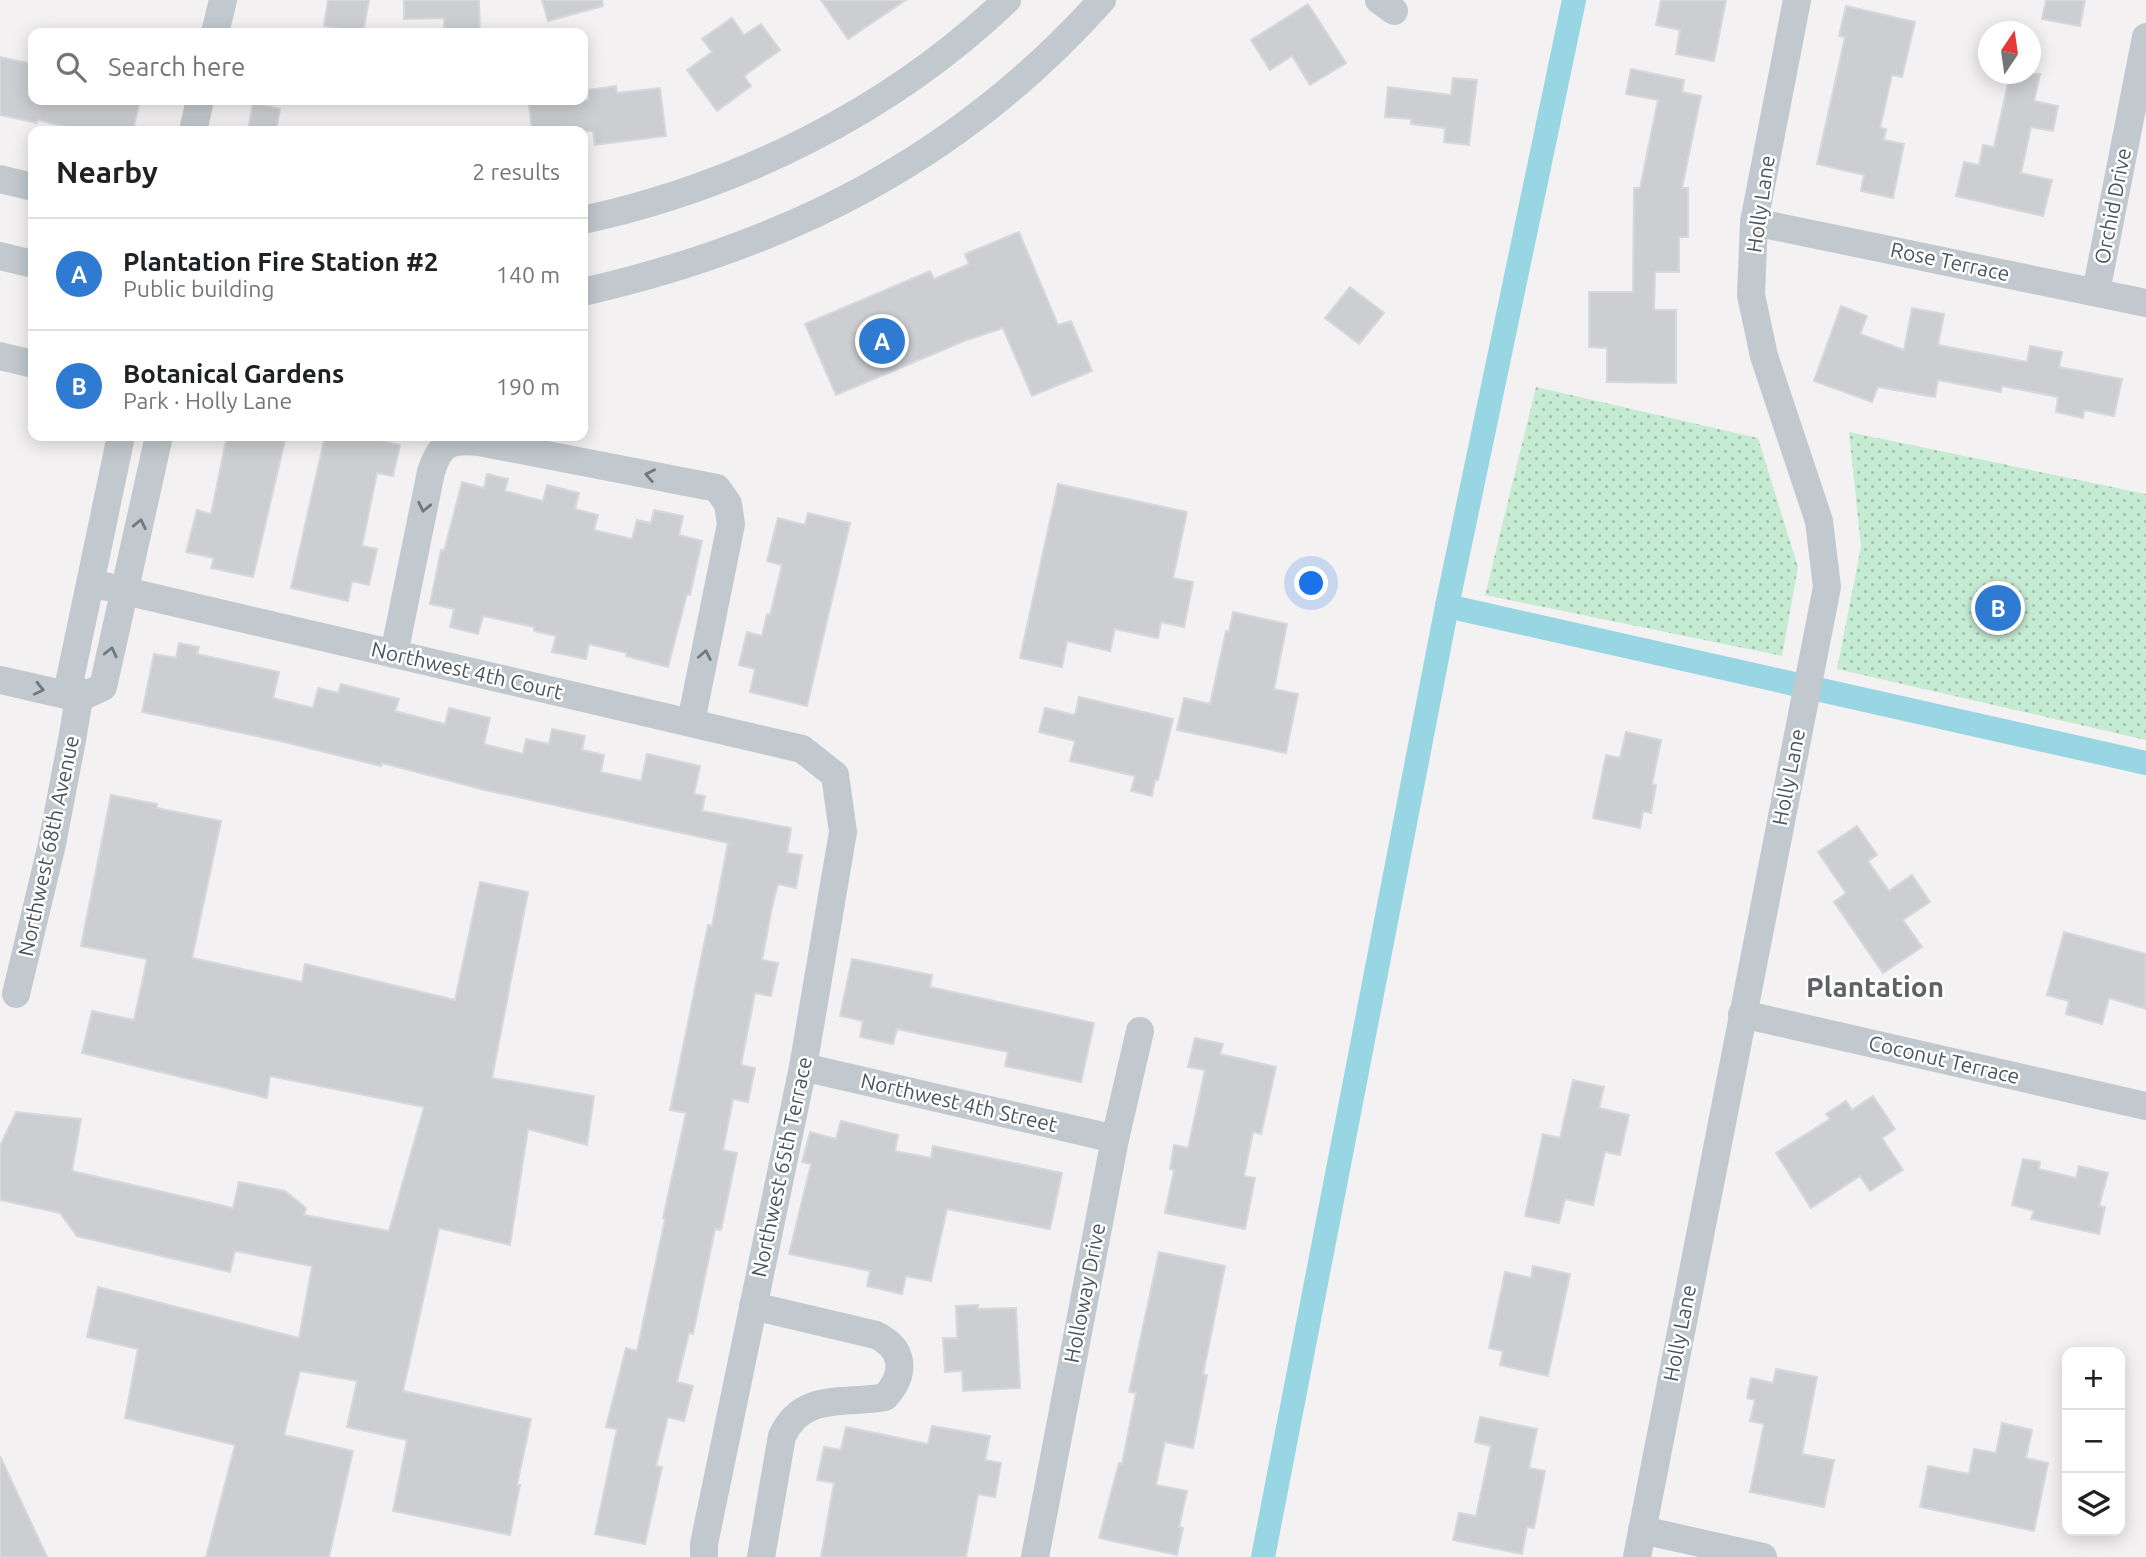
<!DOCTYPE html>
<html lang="en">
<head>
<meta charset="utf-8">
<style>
	body { margin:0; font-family:Ubuntu,sans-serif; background:#f2f2f2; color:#202124 }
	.controls { position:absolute; right:21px; bottom:21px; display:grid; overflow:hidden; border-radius:14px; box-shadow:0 4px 18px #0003 }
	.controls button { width:63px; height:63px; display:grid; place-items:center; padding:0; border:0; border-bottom:2px solid #e0e0e0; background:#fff; color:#202124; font:35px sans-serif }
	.compass { position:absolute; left:1978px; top:21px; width:63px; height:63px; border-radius:50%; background:#fff; box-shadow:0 4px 18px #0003; rotate:13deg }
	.you { position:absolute; left:1312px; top:584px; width:24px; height:24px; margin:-18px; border:5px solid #fff; border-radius:50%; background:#1a73e8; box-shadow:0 0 0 10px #1a73e833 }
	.badge { display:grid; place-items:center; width:46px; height:46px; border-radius:50%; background:#2e7bd1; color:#fff; font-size:23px; font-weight:700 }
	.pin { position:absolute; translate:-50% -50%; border:4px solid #fff; box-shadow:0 2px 7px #0006 }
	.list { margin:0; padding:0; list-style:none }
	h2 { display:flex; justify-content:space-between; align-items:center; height:91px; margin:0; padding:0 28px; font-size:30px }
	h2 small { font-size:23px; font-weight:400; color:#757577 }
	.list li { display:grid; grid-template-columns:46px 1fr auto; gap:21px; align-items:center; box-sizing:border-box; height:112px; padding:0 28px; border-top:2px solid #e0e0e0 }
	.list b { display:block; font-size:26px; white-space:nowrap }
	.list p { margin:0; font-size:23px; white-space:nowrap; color:#757577 }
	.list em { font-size:23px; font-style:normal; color:#757577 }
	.icon { flex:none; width:38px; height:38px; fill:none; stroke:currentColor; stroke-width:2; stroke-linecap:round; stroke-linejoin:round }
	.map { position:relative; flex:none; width:2146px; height:1557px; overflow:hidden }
	.search { position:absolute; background:#fff; box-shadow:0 4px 18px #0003; left:28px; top:28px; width:560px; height:77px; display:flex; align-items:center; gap:18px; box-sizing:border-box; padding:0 24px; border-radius:14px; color:#757577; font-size:26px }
	.panel { position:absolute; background:#fff; box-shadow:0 4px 18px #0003; left:28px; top:126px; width:560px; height:315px; border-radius:14px }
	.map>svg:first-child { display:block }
	.park { fill:url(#park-dots) }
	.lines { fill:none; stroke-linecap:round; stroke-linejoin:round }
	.canal { stroke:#98d6e3; stroke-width:24 }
	.building { fill:#ccced2; stroke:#d6d8dc; stroke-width:2 }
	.minor { stroke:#c1c9ce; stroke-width:28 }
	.oneway { stroke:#6e787f }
	.labels { text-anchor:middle; stroke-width:5; stroke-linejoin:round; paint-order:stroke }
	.street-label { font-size:21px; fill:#4b555d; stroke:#fff }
	.district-label { font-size:28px; font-weight:bold; fill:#5e6265; stroke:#fff }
</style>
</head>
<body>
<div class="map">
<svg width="2146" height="1557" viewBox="0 0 2146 1557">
	<defs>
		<pattern id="park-dots" width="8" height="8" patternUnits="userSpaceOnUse" patternTransform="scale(1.75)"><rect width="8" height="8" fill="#c6ebd3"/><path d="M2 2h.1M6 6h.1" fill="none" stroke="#a3c1ae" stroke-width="1.8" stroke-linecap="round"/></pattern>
	</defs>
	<rect width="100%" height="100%" fill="#f3f1f2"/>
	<!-- park -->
	<g class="park">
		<polygon points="1536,387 1758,438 1798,567 1782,656 1485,595"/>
		<polygon points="1849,432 2146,494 2146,740 1837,669 1861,547"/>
	</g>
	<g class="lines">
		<!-- canal -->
		<g class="canal">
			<polyline points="1447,606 2146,763"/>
			<polyline points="1263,1557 1447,606 1574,0"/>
		</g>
	</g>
	<!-- building -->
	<g class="building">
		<polygon points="328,0 369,0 363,33 324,26"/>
		<polygon points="404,0 479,0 480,32 444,33 444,18 404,19"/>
		<polygon points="542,0 602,0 603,6 548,21"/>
		<polygon points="821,0 906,0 848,39"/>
		<polygon points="1661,0 1726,0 1714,61 1676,54 1680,30 1656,25"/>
		<polygon points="2046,0 2085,0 2080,26 2042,19"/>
		<polygon points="1308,4 1346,63 1310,85 1292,56 1270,70 1251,40"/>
		<polygon points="1846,6 1915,22 1902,77 1892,75 1880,128 1886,129 1884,140 1904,144 1893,198 1861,191 1864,175 1817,164 1845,37 1839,36"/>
		<polygon points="732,18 744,35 761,24 780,50 744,76 751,86 717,111 687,70 712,52 702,39"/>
		<polygon points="0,57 33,64 33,100 140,100 133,131 84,131 38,120 37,123 0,115"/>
		<polygon points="1631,69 1684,80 1682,92 1701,96 1682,188 1688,188 1688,237 1679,237 1679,272 1655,272 1654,310 1676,310 1676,383 1607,382 1607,348 1589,347 1589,292 1633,292 1634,188 1640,188 1658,100 1626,94"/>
		<polygon points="2010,74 2040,74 2034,101 2058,106 2053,131 2031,127 2021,173 2052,180 2043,216 1956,196 1964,162 1979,165 1983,145 1994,147"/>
		<polygon points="1453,78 1477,80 1469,145 1444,142 1445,128 1411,124 1411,119 1385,117 1388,87 1451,95"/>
		<polygon points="616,86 617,93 660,88 666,136 595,145 593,131 532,131 529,103 589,100 588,90"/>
		<polygon points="253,103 280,109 276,131 248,131"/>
		<polygon points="1019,232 1058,325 1071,321 1092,371 1032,396 1003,328 964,341 836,395 805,324 930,271 934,279 969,264 965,254"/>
		<polygon points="1350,287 1384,313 1359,344 1325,318"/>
		<polygon points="1841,306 1867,316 1860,334 1904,350 1912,308 1944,314 1938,345 2027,362 2030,346 2062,352 2059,367 2122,379 2114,416 2084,410 2083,418 2056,412 2058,397 2002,386 2001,392 1938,380 1935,397 1878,387 1872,402 1814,381"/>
		<polygon points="227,436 286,436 253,577 211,568 214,558 186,552 197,510 211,514"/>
		<polygon points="325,436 383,436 382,441 400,445 393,476 377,473 362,546 377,549 369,585 352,581 348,601 291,588"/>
		<polygon points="487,474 508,479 505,491 543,501 547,485 579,493 575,509 598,515 594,530 632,539 637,520 651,523 654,510 683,516 679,535 702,541 690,595 687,594 668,667 626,656 627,653 589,644 586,659 552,652 556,636 534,631 534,627 483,616 478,634 450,627 454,609 430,604 441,550 444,551 462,482 484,488"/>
		<polygon points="1058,484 1187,512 1173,578 1193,582 1184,627 1161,622 1158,638 1115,629 1110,651 1067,641 1062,667 1020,658"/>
		<polygon points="808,513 850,523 807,706 750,692 755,669 739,665 747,632 762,636 767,614 770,615 782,565 767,561 778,518 805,525"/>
		<polygon points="1233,612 1287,624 1274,689 1298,694 1286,753 1177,730 1184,698 1210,704 1226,631 1229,632"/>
		<polygon points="179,643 199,647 197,654 279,672 273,698 313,708 318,688 338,693 341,684 399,699 395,711 445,724 449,708 490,718 484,744 523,754 526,739 549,744 552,729 585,736 582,750 604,755 601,772 641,781 647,754 700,766 694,794 705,796 702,811 791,828 787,853 802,855 796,888 778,884 772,907 762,960 778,963 771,996 755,993 741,1065 755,1068 748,1102 733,1099 723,1150 737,1153 721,1230 715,1229 693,1334 689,1333 677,1382 693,1386 684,1421 668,1417 656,1466 662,1467 645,1544 595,1534 617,1429 606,1427 626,1348 637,1351 665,1219 663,1218 686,1113 670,1110 708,925 712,926 728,843 485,790 382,763 381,766 280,741 142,712 154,654 176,658"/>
		<polygon points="1079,697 1173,719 1158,780 1155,780 1152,796 1131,791 1135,776 1070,761 1075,741 1039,732 1045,708 1075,715"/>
		<polygon points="1626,732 1661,740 1652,784 1656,785 1651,813 1643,811 1640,828 1593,818 1606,755 1620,758"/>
		<polygon points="111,795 157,804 157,808 221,821 192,958 302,982 305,964 455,1000 480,882 528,892 492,1078 594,1096 587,1145 528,1129 510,1245 439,1228 403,1391 531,1419 517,1485 520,1485 510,1535 393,1511 407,1440 347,1427 357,1381 300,1371 284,1435 353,1451 329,1557 206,1557 235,1445 125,1418 138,1349 87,1337 98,1287 299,1338 312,1266 235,1251 230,1272 77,1236 60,1213 0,1200 0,1146 16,1112 81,1119 72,1171 233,1208 239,1182 285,1191 306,1208 304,1215 389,1231 424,1107 270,1076 267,1098 82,1053 92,1011 134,1020 147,959 81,946"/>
		<polygon points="1857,826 1877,855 1868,861 1889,891 1912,875 1930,902 1903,920 1922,947 1883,973 1834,902 1846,893 1818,852"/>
		<polygon points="2064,932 2146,954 2146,1009 2109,998 2102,1024 2066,1014 2069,1001 2047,995"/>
		<polygon points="852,959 932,975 930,987 1094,1023 1081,1082 1005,1066 1008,1052 920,1034 897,1029 893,1044 860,1037 863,1021 840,1016"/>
		<polygon points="1195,1038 1223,1044 1220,1054 1276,1067 1261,1134 1253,1132 1244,1176 1255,1178 1245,1229 1165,1213 1174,1170 1170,1169 1174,1145 1188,1148 1205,1070 1188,1067"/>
		<polygon points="1573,1080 1604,1087 1599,1108 1629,1115 1620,1155 1605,1152 1593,1205 1565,1199 1559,1223 1525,1216 1543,1134 1560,1138"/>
		<polygon points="1873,1096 1895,1129 1882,1138 1903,1170 1870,1191 1860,1176 1811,1208 1776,1153 1830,1119 1826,1114 1846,1101 1852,1110"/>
		<polygon points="841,1121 898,1135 895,1151 931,1158 933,1146 1062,1173 1050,1229 947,1209 931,1281 906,1276 902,1294 867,1286 870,1271 789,1254 811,1164 802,1162 810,1132 836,1139"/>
		<polygon points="2023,1159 2040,1162 2039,1169 2076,1178 2079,1166 2108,1173 2099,1206 2105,1207 2099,1234 2031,1219 2034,1211 2012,1205"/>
		<polygon points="1159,1252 1225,1266 1203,1374 1207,1375 1193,1448 1165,1442 1156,1485 1187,1491 1179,1527 1183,1528 1177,1555 1099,1538 1119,1463 1122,1464 1136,1393 1129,1392"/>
		<polygon points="1533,1266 1570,1274 1548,1376 1500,1365 1503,1351 1489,1348 1505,1272 1531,1278"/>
		<polygon points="978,1305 978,1309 1016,1308 1020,1388 963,1391 962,1371 945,1372 943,1338 957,1338 956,1306"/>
		<polygon points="1776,1369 1817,1377 1802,1454 1834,1460 1824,1507 1750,1492 1764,1424 1750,1421 1755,1400 1747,1398 1751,1378 1773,1383"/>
		<polygon points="1480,1417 1537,1429 1529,1468 1545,1471 1534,1528 1527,1527 1522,1554 1453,1540 1459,1513 1476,1516 1491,1446 1475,1442"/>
		<polygon points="2002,1423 2032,1430 2026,1458 2048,1463 2034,1531 1920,1507 1928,1466 1969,1474 1974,1449 1996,1453"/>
		<polygon points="932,1426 990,1436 985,1460 1001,1463 995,1497 978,1494 966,1557 821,1557 834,1483 817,1480 824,1447 841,1450 846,1427 928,1444"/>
		<polygon points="0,1456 47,1557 0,1557"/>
	</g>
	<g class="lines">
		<!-- minor -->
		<g class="minor">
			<polyline points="1379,0 1394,11"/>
			<polyline points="215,33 223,0"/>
			<polyline points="193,131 200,100"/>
			<polyline points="0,179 33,187"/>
			<path d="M 583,220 C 739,186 891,111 1007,0"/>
			<polyline points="1754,222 2146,303"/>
			<polyline points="0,256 33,264"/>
			<path d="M 583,292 C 788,245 960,159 1102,0"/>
			<polyline points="2096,292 2146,37"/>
			<polyline points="0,356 33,364"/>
			<polyline points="91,583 802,749 835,775 843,832 803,1067 704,1544 704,1557"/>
			<path d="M 394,654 L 431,472 C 440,443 450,439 479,442 L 717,488 L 728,504 L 731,524 L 691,722"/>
			<polyline points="0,680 79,698"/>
			<polyline points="79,698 103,687 159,436"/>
			<polyline points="16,994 52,844 72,740 79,698 70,679 121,436"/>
			<polyline points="1742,1014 2146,1106"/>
			<polyline points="803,1067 1115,1139"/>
			<path d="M 753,1306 L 876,1335 C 905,1349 906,1374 885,1397 C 845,1405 803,1391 782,1436 L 761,1557"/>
			<polyline points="1642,1530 1763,1557"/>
			<polyline points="1035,1557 1115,1139 1140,1031"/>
			<polyline points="1637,1557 1827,587 1819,521 1764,356 1751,295 1754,222 1797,0"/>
		</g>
	</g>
	<!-- one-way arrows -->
	<defs><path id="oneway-chevron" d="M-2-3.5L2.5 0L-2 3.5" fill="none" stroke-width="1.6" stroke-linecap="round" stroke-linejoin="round" transform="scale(1.75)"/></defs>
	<g class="oneway">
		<use href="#oneway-chevron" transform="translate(650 475) rotate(-169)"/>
		<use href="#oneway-chevron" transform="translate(424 507) rotate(102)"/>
		<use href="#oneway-chevron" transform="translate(140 524) rotate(-78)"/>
		<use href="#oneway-chevron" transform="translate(111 652) rotate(-77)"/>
		<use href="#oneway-chevron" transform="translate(705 655) rotate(-79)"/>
		<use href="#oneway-chevron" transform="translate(39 689) rotate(13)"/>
	</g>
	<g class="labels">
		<!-- street labels -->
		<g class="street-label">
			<text transform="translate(1761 204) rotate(-82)" y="7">Holly Lane</text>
			<text transform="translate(2113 206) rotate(-79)" y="7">Orchid Drive</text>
			<text transform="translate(1950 262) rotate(12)" y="7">Rose Terrace</text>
			<text transform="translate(467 671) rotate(13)" y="7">Northwest 4th Court</text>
			<text transform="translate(1789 777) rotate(-79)" y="7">Holly Lane</text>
			<text transform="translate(49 846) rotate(-78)" y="7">Northwest 68th Avenue</text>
			<text transform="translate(1944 1060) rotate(13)" y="7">Coconut Terrace</text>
			<text transform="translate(959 1103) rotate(13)" y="7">Northwest 4th Street</text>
			<text transform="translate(782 1167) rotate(-78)" y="7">Northwest 65th Terrace</text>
			<text transform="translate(1085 1293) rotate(-79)" y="7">Holloway Drive</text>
			<text transform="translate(1680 1333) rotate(-79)" y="7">Holly Lane</text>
		</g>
		<!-- district labels -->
		<g class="district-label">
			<text x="1875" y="997">Plantation</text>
		</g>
	</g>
</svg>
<div class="controls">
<button>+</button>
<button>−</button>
<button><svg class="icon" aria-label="layers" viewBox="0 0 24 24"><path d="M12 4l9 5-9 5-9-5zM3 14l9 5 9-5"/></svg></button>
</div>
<svg class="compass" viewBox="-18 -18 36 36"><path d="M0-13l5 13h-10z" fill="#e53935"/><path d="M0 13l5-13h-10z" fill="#757577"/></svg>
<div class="you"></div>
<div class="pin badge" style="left:882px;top:341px">A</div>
<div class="pin badge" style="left:1998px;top:608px">B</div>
<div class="search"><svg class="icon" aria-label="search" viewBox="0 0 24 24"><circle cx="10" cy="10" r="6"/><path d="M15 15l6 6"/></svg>Search here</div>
<section class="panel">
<h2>Nearby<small>2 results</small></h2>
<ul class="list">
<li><span class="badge">A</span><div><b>Plantation Fire Station #2</b><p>Public building</p></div><em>140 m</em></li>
<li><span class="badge">B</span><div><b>Botanical Gardens</b><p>Park · Holly Lane</p></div><em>190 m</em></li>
</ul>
</section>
</div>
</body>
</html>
